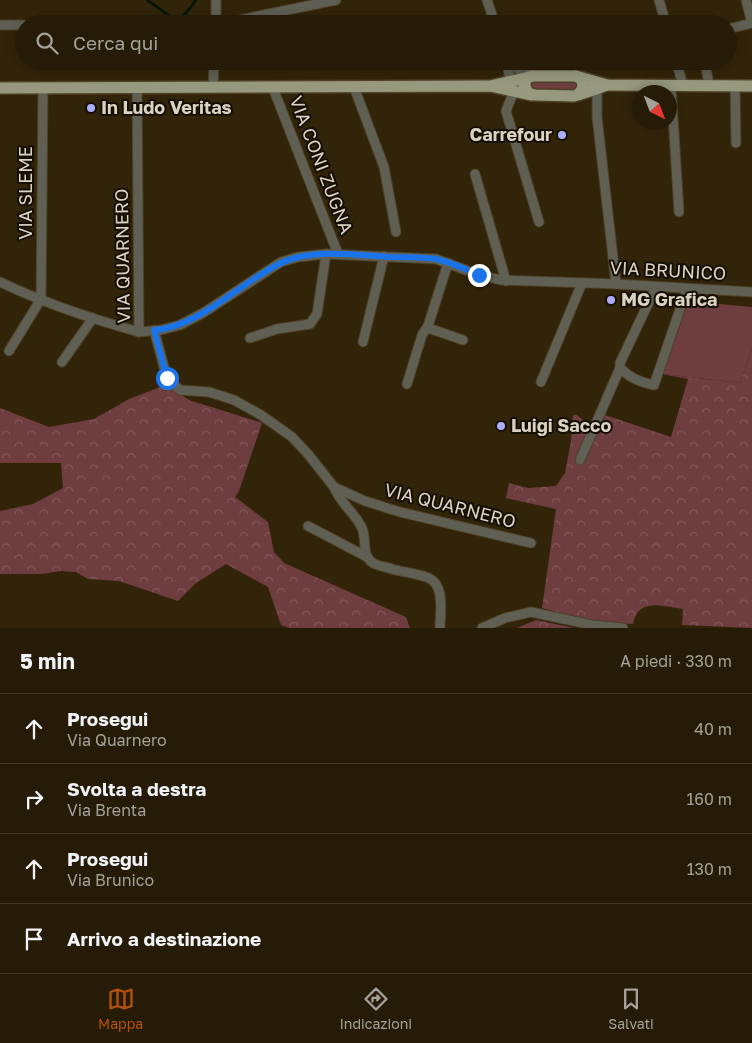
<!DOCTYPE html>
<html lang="it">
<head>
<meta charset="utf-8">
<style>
	body { margin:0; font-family:"Golos Text",sans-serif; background:#2e2410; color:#f1f3f6 }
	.compass { position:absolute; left:632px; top:85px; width:45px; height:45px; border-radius:50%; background:#261b06; box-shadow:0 2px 12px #0003; rotate:138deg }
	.stop { position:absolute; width:15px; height:15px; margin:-11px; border:4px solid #1a73e8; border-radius:50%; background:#fff }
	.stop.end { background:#1a73e8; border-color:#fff; box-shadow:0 1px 5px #0008 }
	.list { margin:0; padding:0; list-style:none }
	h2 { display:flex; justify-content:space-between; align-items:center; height:65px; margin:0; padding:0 20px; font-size:21px }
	h2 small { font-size:16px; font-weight:400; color:#a4a19b }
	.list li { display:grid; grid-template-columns:32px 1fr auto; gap:15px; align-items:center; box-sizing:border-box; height:70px; padding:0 20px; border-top:1px solid #423928 }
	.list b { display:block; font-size:19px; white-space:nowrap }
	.list p { margin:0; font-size:16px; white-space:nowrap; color:#a4a19b }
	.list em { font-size:16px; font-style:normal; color:#a4a19b }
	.icon { flex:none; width:28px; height:28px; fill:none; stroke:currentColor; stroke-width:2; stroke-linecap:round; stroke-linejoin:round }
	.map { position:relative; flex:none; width:752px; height:628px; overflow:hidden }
	.search { position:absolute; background:#261b06; box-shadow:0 2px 12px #0003; left:15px; right:15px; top:15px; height:55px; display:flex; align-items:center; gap:12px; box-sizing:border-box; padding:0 18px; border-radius:28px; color:#a4a19b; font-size:19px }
	.sheet { height:345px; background:#261b06 }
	nav { display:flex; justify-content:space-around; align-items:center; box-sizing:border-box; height:70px; border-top:1px solid #423928; background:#261b06; font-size:14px; color:#a4a19b }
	nav a { display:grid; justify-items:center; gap:2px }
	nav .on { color:#b45309 }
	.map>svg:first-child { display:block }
	.grass { fill:#6e3d3f }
	.forest { fill:url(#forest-crowns) }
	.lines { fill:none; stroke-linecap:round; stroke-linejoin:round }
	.stream { stroke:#001401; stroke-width:2.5 }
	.minor-casing { stroke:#4d4026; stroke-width:11 }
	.major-casing { stroke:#4d4026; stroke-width:14 }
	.minor { stroke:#5f6053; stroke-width:9 }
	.major { stroke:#96997e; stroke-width:11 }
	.route { stroke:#1a73e8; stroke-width:6 }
	.poi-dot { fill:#adaffb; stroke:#140e04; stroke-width:2 }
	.labels { text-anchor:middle; stroke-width:4; stroke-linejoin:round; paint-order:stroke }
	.poi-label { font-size:18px; font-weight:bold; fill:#dbd2c2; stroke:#140e04; text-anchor:start }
	.street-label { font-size:18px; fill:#dbd2c2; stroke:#140e04 }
</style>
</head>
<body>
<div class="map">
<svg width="752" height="628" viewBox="0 0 752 628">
	<defs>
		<pattern id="forest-crowns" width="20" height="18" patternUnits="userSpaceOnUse" patternTransform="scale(1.25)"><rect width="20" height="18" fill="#6e3d3f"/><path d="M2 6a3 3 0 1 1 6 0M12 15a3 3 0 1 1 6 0" fill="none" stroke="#825859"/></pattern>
	</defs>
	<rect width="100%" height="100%" fill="#322408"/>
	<!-- grass -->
	<g class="grass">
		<polygon points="533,80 574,81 578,85 575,91 533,90 530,83"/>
		<polygon points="688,301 752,307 752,349 740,383 662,374"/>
	</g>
	<!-- forest -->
	<g class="forest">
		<path d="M 752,349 L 752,628 L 682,625 L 683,609 C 664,606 638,597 633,624 L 593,622 L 542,608 L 556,509 L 506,498 L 509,483 L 528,488 L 556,486 L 565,473 L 571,441 L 573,415 L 577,415 L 596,431 L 605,415 L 671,437 L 688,379 L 662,374 L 740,383 Z"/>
		<polygon points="166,385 189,400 262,423 239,491 235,497 268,522 274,552 284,563 406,617 410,628 289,628 281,625 268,587 226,564 196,583 178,601 119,581 88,579 76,572 61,571 42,574 0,574 0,511 33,504 63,488 61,463 0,463 0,408 49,427 94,419 129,399"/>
		<polygon points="536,620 574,628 517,628"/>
	</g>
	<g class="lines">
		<!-- stream -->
		<path class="stream" d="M 147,0 L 174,19 C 184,18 190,8 196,0"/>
		<!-- minor casing -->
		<g class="minor-casing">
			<g id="minor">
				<polyline points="487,0 495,24"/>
				<polyline points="659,0 666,24"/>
				<polyline points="216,24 216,0"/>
				<polyline points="220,24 336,0"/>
				<polyline points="0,25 24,25"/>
				<polyline points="728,29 752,23 746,0"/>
				<polyline points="506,61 509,74 516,86"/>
				<polyline points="510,61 520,71 534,75"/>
				<polyline points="676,61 683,85"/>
				<polyline points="705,61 709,85"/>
				<polyline points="591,84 597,95 597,117 616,284"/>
				<polyline points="671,85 679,212"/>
				<polyline points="735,86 736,143"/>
				<polyline points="354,87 384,167 396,232"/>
				<polyline points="213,88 214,61"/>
				<polyline points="273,88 338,254"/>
				<polyline points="137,89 139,332 161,330 180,325 203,313 281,262 298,257 326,254 436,259 479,275 501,280 616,284 752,292"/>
				<polyline points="514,91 506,111 539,222"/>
				<polyline points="475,174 506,281"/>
				<polyline points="448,263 428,326 431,329 463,340"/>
				<path d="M 0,282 C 44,303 92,319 139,332"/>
				<polyline points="154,330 167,378 180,390 209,392 234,400 261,415 292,437 308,454 334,487 365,501 400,512 531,543"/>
				<polyline points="250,338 277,329 310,324 317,314 326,254"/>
				<polyline points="363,342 384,256"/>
				<polyline points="9,351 41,299 43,88"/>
				<polyline points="62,362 93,318"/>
				<path d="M 620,368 C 630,378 640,382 654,385 L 687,289"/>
				<polyline points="541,382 582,283"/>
				<polyline points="407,384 422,335 428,326"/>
				<polyline points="580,460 620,368 620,363 656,287"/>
				<path d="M 334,487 C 340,503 355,513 362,528 C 367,540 361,555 373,563 C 378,566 386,567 392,569 C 403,572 414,573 426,577 C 446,583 440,612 440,628"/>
				<polyline points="308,526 367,557"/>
				<polyline points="482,628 505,618 531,612 592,625 623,628"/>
			</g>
		</g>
		<!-- major casing -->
		<g class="major-casing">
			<g id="major">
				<polyline points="576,76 607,85 752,86"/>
				<polyline points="494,85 530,77"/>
				<polyline points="0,88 490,86 531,95"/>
				<path d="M 577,95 C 585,88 585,81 576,76 L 532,76 L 528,77 L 524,84 L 528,93 L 535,95 L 574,96 C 585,93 596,89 607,85"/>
			</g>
		</g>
		<!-- minor -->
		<use href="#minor" class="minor"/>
		<!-- major -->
		<use href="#major" class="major"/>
	</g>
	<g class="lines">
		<!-- route -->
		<path class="route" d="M 167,378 L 154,330 C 198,328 242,281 281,263 C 311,248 358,255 390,257 C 405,257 421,257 436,259 C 451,262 465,269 479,275"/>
	</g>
	<!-- markers -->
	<g class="poi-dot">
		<circle cx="91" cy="108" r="5"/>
		<circle cx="562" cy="135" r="5"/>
		<circle cx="611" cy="300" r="5"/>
		<circle cx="501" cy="426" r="5"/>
	</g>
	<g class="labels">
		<!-- poi labels -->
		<g class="poi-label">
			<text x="101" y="114">In Ludo Veritas</text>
			<text x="552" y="141" text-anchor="end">Carrefour</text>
			<text x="621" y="306">MG Grafica</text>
			<text x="511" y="432">Luigi Sacco</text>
		</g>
		<!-- street labels -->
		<g class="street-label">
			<text transform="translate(321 165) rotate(69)" y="6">VIA CONI ZUGNA</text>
			<text transform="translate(26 193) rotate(-90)" y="6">VIA SLEME</text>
			<text transform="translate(123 256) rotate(-91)" y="6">VIA QUARNERO</text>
			<text transform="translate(668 271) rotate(3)" y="6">VIA BRUNICO</text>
			<text transform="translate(450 506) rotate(14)" y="6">VIA QUARNERO</text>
		</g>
	</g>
</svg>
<svg class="compass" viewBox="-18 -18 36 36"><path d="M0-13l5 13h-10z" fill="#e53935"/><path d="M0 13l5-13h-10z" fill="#a4a19b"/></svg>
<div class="stop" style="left:167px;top:378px"></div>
<div class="stop end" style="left:479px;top:275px"></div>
<div class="search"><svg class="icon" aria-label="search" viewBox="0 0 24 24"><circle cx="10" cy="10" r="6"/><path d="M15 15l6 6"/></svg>Cerca qui</div>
</div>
<section class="sheet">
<h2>5 min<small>A piedi · 330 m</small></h2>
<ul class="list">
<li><svg class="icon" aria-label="ahead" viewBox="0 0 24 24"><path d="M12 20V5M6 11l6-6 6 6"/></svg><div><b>Prosegui</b><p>Via Quarnero</p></div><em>40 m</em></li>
<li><svg class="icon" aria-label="right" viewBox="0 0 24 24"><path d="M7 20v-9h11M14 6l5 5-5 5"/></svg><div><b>Svolta a destra</b><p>Via Brenta</p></div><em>160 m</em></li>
<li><svg class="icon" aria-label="ahead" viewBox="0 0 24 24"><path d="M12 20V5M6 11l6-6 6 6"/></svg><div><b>Prosegui</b><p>Via Brunico</p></div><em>130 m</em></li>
<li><svg class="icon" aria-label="arrive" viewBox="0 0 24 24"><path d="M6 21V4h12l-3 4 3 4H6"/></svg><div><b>Arrivo a destinazione</b></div></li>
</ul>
</section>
<nav>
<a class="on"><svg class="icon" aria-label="map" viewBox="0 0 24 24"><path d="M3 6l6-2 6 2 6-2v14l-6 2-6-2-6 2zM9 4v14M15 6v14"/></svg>Mappa</a>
<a><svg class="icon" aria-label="directions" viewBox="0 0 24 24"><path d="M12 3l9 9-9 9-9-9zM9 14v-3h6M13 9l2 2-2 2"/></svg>Indicazioni</a>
<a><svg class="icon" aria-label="saved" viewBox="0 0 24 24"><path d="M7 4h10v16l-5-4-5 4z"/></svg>Salvati</a>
</nav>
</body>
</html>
